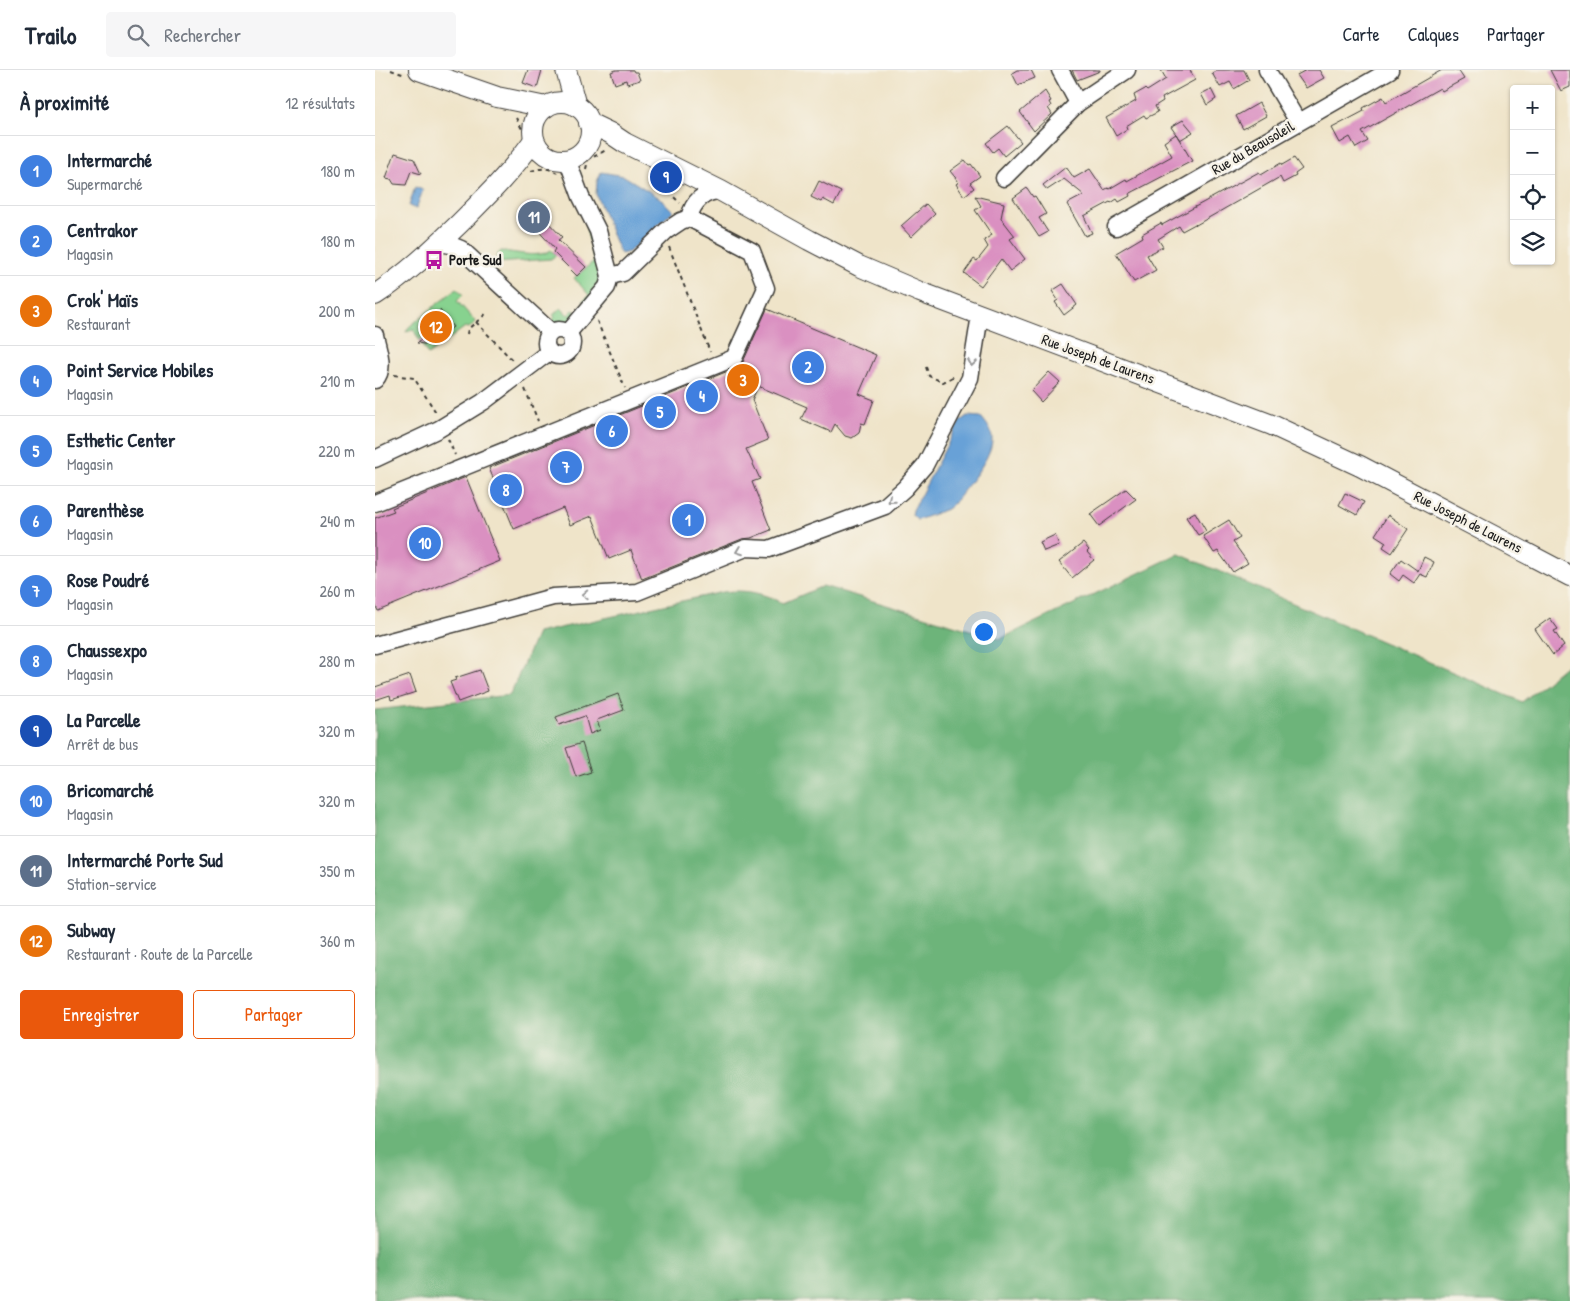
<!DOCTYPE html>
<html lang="fr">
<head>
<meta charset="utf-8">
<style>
	body { margin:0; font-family:"Patrick Hand",sans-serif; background:#f6f6f7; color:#1f2937 }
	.controls { position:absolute; right:15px; top:15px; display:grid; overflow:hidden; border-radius:5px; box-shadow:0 1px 4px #0004 }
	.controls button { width:45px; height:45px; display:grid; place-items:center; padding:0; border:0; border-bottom:1px solid #e0e1e3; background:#fff; color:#1f2937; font:25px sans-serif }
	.you { position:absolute; left:608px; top:561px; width:18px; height:18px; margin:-12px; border:4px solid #fff; border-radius:50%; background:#1a73e8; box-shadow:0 0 0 8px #1a73e833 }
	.badge { display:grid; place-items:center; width:32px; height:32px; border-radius:50%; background:#ea580c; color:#fff; font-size:16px; font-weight:700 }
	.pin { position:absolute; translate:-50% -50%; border:2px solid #fff; box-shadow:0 1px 5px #0006 }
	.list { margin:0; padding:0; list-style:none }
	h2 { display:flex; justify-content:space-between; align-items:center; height:65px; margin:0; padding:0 20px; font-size:21px }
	h2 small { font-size:16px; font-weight:400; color:#747a83 }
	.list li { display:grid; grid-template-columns:32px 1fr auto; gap:15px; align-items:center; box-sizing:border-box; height:70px; padding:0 20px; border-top:1px solid #e0e1e3 }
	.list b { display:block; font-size:19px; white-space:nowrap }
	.list p { margin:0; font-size:16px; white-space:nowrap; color:#747a83 }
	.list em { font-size:16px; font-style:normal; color:#747a83 }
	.actions { display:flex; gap:10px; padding:15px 20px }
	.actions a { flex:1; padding:11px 0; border:1px solid #ea580c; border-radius:5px; text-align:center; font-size:18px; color:#ea580c }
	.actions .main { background:#ea580c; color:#fff }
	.icon { flex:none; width:28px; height:28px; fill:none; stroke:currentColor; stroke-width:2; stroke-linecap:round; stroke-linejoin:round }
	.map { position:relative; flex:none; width:1195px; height:1231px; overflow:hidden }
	header { display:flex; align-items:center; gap:30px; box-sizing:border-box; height:70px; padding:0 25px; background:#fff; border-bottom:1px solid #e0e1e3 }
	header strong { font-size:24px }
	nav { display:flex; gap:28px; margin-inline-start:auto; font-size:18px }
	.search { width:350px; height:45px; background:#f6f6f7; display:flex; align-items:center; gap:12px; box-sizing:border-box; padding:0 18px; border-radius:5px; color:#747a83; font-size:19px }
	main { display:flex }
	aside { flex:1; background:#fff }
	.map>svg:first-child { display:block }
	.green { fill:#87d28f; stroke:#527756 }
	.forest { fill:#6db47a; stroke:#44684b }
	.water { fill:#68a1d7; stroke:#425e7a }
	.building { fill:#da90c1 }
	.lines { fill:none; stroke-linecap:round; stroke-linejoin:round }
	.minor-casing { stroke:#3c3a36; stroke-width:19 }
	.major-casing { stroke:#3c3a36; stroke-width:22 }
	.path { stroke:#3c3a36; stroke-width:2; stroke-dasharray:4 4; stroke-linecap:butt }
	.minor { stroke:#fff; stroke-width:16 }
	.major { stroke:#fff; stroke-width:20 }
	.oneway { stroke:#999 }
	.labels { text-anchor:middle; stroke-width:5; stroke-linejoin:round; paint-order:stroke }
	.street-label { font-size:15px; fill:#1c1c1c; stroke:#f7f3e8 }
	.poi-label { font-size:15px; font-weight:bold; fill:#1c1c1c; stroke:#f7f3e8; text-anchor:start }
</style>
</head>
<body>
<header>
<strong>Trailo</strong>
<div class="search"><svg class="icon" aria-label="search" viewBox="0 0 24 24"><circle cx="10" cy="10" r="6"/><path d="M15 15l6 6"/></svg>Rechercher</div>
<nav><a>Carte</a><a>Calques</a><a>Partager</a></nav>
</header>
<main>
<aside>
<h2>À proximité<small>12 résultats</small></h2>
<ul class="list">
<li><span class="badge" style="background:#3f7fe0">1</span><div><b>Intermarché</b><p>Supermarché</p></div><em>180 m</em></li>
<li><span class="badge" style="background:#3f7fe0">2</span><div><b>Centrakor</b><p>Magasin</p></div><em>180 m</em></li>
<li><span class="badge" style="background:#e8710a">3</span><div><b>Crok' Maïs</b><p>Restaurant</p></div><em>200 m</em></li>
<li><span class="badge" style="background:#3f7fe0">4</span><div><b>Point Service Mobiles</b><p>Magasin</p></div><em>210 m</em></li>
<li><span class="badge" style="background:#3f7fe0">5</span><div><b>Esthetic Center</b><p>Magasin</p></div><em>220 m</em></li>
<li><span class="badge" style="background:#3f7fe0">6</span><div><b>Parenthèse</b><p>Magasin</p></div><em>240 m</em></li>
<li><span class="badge" style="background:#3f7fe0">7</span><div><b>Rose Poudré</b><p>Magasin</p></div><em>260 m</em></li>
<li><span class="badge" style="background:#3f7fe0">8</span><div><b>Chaussexpo</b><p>Magasin</p></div><em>280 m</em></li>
<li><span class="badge" style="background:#1a4fb4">9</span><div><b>La Parcelle</b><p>Arrêt de bus</p></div><em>320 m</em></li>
<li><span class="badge" style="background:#3f7fe0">10</span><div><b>Bricomarché</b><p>Magasin</p></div><em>320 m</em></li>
<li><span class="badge" style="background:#5c6f8a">11</span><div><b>Intermarché Porte Sud</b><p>Station-service</p></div><em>350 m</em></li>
<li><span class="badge" style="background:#e8710a">12</span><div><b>Subway</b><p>Restaurant · Route de la Parcelle</p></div><em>360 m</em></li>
</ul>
<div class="actions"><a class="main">Enregistrer</a><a>Partager</a></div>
</aside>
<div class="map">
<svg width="1195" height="1231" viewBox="0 0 1195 1231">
	<rect width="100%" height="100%" fill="#f7f3e8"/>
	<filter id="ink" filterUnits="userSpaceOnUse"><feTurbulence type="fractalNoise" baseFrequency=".02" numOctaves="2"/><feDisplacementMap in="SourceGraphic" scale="10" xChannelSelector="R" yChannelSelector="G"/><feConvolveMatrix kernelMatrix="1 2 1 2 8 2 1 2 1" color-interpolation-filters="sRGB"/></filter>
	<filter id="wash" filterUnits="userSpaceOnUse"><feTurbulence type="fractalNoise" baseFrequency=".0096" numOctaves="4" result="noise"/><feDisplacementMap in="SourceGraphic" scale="20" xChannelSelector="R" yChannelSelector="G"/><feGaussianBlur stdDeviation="1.12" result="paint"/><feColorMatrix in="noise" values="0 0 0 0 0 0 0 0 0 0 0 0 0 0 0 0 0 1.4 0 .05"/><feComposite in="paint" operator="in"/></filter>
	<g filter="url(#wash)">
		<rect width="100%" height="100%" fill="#efe4c9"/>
		<!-- green -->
		<g class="green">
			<polygon points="213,154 228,209 212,232 208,231 214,225 199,208 219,191 211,157"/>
			<path d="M 176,180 L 181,185 L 176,189 L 121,193 C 120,188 122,184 126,181 C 141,182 164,189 176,180 Z"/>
			<polygon points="82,218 88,225 82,231 101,252 94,258 90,257 53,285 38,259 31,262 34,257"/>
			<polygon points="186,238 193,245 198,240 200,241 200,245 191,255 180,256 177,250 180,247 178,245"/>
		</g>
		<!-- forest -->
		<path class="forest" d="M 804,484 L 1147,632 L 1195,592 L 1195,1231 L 0,1231 L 0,640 L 135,625 L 162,563 L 348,522 C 371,519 388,523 408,533 L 448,516 L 625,569 Z"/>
		<!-- water -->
		<g class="water">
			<polygon points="226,102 249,106 285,128 298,141 254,182 246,184 243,179 221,124 222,112"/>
			<polygon points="40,117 48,120 41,139 34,136"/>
			<path d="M 592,346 L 606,347 C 611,353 617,360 617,368 C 618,388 590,418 578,434 L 572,439 L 543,450 L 541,449 L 537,445 L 538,440 L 584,352 Z"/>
		</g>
		<g id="blocks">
			<!-- building -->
			<g class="building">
				<polygon points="153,0 167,0 162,18 148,13"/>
				<polygon points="241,0 258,0 259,2 262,2 265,10 252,14 251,10 240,14 236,2"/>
				<polygon points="642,0 656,0 660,8 643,15 637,3"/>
				<polygon points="697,0 725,0 725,1 702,10"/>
				<polygon points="786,0 815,0 820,10 787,28 788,31 780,36 783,42 771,48 769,45 751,56 752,59 741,66 731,48 761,31 759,25 770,19 772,21 791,9"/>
				<polygon points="842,0 869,0 874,10 859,19 855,12 845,17 837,3"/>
				<polygon points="931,0 944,0 949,8 931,18 922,5"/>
				<polygon points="1067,0 1083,0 1089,9 1067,21 1065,18 987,62 993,71 981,78 975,67 965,73 957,58 989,41 988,38 1008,27 1011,32"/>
				<polygon points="1175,0 1195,0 1195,17 1186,21"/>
				<polygon points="836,19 841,29 832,35 826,24"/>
				<polygon points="670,21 676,31 674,32 676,36 673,38 677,44 659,61 645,42"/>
				<polygon points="884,33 891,46 868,59 861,46"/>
				<polygon points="808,50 818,62 805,70 796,57"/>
				<polygon points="633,56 646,72 629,86 623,78 618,82 611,73"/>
				<polygon points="801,64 817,91 754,124 755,126 744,132 742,129 736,133 735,132 709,146 717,163 710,166 692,134 709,125 689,109 672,120 668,115 691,97 699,108 715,99 729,120 733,118 734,119 751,109 752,111 797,86 789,72"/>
				<polygon points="20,83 39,89 46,104 36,101 31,115 19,114 16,109 11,108"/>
				<polygon points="919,88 927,99 920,104 921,106 908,113 905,107 821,155 820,154 807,161 804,156 783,169 788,177 772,185 781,200 759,212 741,183 768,167 767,164 786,153 787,155 884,102 886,105 906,93 907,95"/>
				<polygon points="590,90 594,95 596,94 605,106 595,113 599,118 589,126 581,114 584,112 575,101"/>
				<polygon points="444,111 466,122 459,135 448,129 446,132 436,127"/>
				<polygon points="652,118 658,127 660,126 671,144 664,148 673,162 664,167 638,128"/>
				<polygon points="600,126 629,133 626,148 640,166 635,169 650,189 635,201 626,189 606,216 589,203 599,189 602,191 613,177 609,170 617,165 600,140 606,136"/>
				<polygon points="154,132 187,167 183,170 211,197 202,206 178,182 180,179 145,141"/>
				<polygon points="551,134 560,144 536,167 526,156"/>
				<polygon points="688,214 702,235 689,245 680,232 683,230 677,221"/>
				<polygon points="392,239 501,285 484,324 499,330 490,354 486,353 484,363 477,368 470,366 460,354 456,362 426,349 432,337 383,316 377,330 393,370 371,379 385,409 377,412 396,460 376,468 367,469 267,509 256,480 234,489 217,446 195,455 188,438 139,459 114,398 363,297 368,292"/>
				<polygon points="65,240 78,257 55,275 42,273 50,266 44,257"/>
				<polygon points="674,302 685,312 666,332 656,321"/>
				<polygon points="91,407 125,491 3,541 0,534 0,448 19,441 17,438"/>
				<polygon points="751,419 761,429 724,456 715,444"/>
				<polygon points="970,423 989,432 982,445 964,435"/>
				<polygon points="820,442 831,461 823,465 811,447"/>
				<polygon points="1013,445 1033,459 1017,483 1008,477 1011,472 1000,465"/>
				<polygon points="854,450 865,468 858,472 873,493 858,502 843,481 839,483 828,466"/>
				<polygon points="680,465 684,475 669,481 665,472"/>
				<polygon points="708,473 714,480 712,482 719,490 697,508 684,492"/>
				<polygon points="1049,487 1059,492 1052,507 1045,504 1039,513 1028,505 1024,511 1015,504 1026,489 1043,501"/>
				<polygon points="1175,548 1183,559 1179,561 1189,576 1178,585 1160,559"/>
				<polygon points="105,600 113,621 83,632 75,612 81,610 80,608"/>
				<polygon points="35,605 41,622 16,630 15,625 0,630 0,617"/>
				<polygon points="243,624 249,640 222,650 225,660 215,664 210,646 184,655 181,647"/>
				<polygon points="207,673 216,702 201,707 191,678"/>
			</g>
		</g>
	</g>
	<g filter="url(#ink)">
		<use href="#blocks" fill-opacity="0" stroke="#3c3a36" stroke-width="1"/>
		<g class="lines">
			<!-- minor casing -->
			<g class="minor-casing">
				<g id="minor">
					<polyline points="685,0 703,33"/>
					<polyline points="892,0 923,52"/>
					<polyline points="192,89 206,127 223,161 235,206 232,217 193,263"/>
					<polyline points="629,108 703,33 752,0"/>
					<path d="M 314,148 C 318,132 328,121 346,121"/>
					<polyline points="741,157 1015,0"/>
					<polyline points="64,173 76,175 86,179 176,262"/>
					<circle cx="184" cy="273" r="13"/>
					<path d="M 0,265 C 3,280 11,298 0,310"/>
					<polyline points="0,389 64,359 108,332 174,282"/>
					<polyline points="0,433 359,288 391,218 377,181 314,148 306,151 291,161 248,203 235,206"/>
					<polyline points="0,575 178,527 262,522 371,478 394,479 510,436 530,418 550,395 595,308 605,245"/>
				</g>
			</g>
			<!-- major casing -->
			<g class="major-casing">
				<g id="major">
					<polyline points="44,0 122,27 171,37"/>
					<polyline points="191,0 201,36"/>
					<circle cx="187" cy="61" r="29"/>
					<polyline points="214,53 235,63 250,73 346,121 434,170 484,196 545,222 897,355 985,396 1195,506"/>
					<path d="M 0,225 C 32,204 58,179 85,153 C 112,126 137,101 159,70"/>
				</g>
			</g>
			<!-- path -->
			<g class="path">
				<polyline points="16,0 30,5"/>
				<polyline points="141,48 147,59"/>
				<polyline points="211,99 213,90 231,80"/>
				<path d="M 156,101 C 166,98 173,97 182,103"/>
				<polyline points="276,105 305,133"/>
				<polyline points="294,177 335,282"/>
				<polyline points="222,251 250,318"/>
				<polyline points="101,252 139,292"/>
				<polyline points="92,264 93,259 112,243"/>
				<polyline points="551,297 554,306 568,312 580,306"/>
				<polyline points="19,305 39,308 62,344"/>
				<polyline points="150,319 163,351"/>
				<polyline points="73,369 80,385"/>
			</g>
			<!-- minor -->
			<use href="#minor" class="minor"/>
			<!-- major -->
			<use href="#major" class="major"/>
		</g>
		<!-- one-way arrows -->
		<defs><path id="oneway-chevron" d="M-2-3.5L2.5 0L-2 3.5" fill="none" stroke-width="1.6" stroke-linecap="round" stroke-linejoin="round" transform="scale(1.25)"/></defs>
		<g class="oneway">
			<use href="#oneway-chevron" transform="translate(597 293) rotate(99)"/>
			<use href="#oneway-chevron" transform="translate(516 430) rotate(139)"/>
			<use href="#oneway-chevron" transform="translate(364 481) rotate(159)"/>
			<use href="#oneway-chevron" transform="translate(210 525) rotate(177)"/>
		</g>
	</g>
	<!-- icons -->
	<defs>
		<g id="bus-bare" transform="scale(1.5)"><path d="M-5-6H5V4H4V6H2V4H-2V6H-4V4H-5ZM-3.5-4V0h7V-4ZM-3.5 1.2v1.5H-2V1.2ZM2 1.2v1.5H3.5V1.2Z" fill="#b5179e" stroke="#f7f3e8" stroke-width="2.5" paint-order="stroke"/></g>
	</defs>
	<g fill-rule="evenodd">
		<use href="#bus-bare" x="59" y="190"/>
	</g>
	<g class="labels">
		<!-- street labels -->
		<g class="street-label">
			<text transform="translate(878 78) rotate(-30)" y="5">Rue du Beausoleil</text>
			<text transform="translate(723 289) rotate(20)" y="5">Rue Joseph de Laurens</text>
			<text transform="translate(1093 452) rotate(27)" y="5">Rue Joseph de Laurens</text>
		</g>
		<!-- poi labels -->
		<g class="poi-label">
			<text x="74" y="195">Porte Sud</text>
		</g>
	</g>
</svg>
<div class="controls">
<button>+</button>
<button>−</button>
<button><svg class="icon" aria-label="locate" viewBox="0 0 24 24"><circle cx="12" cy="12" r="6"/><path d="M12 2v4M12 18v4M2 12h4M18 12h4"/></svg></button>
<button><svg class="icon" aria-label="layers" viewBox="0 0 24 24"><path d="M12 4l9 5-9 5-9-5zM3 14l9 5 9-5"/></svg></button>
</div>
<div class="you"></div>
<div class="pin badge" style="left:313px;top:450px;background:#3f7fe0">1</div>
<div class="pin badge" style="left:433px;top:297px;background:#3f7fe0">2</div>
<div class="pin badge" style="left:368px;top:310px;background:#e8710a">3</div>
<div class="pin badge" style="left:327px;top:326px;background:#3f7fe0">4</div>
<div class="pin badge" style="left:285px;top:342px;background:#3f7fe0">5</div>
<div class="pin badge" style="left:237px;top:361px;background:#3f7fe0">6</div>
<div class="pin badge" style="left:191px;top:397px;background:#3f7fe0">7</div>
<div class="pin badge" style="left:131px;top:420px;background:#3f7fe0">8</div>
<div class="pin badge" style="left:291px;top:107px;background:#1a4fb4">9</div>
<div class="pin badge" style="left:50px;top:473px;background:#3f7fe0">10</div>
<div class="pin badge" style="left:159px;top:147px;background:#5c6f8a">11</div>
<div class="pin badge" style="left:61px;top:257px;background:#e8710a">12</div>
</div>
</main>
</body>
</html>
